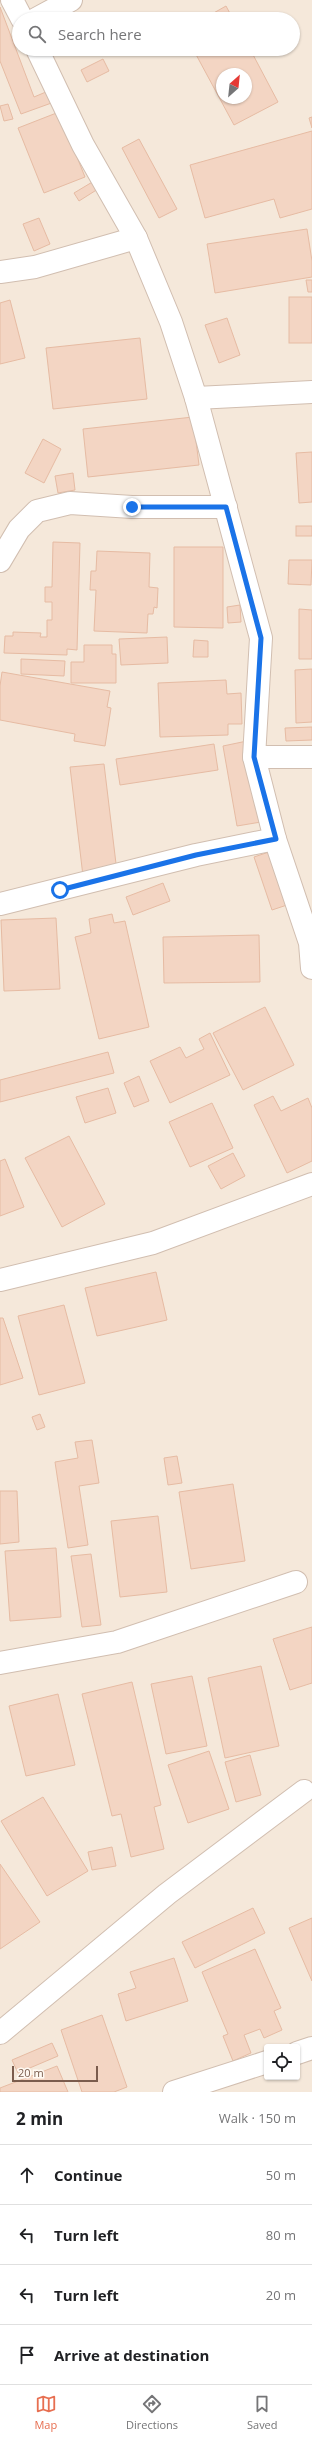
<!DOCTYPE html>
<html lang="en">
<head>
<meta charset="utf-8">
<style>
	body { margin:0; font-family:"Open Sans",sans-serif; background:#f6f6f6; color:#202124 }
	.controls { position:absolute; right:12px; bottom:12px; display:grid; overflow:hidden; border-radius:4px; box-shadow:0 1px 3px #0004 }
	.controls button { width:36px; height:36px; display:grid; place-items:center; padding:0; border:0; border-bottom:1px solid #e0e0e0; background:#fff; color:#202124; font:20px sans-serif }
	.compass { position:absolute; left:216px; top:68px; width:36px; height:36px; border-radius:50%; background:#fff; box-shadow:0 1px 3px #0004; rotate:27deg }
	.scale { position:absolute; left:12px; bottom:10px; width:86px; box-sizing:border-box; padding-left:4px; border:2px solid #7a5c4d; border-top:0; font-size:11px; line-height:14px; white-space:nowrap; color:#7a5c4d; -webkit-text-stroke:3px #fffaf3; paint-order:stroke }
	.stop { position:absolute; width:12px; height:12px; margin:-9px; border:3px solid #1a73e8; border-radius:50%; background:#fff }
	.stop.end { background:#1a73e8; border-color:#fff; box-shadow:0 1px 4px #0008 }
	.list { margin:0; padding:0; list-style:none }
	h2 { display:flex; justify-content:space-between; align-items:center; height:52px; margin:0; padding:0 16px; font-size:17px }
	h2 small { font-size:13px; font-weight:400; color:#757577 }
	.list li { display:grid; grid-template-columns:26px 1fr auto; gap:12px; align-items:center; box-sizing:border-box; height:60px; padding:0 16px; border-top:1px solid #e0e0e0 }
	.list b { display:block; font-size:15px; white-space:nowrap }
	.list em { font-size:13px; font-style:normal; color:#757577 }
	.icon { flex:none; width:22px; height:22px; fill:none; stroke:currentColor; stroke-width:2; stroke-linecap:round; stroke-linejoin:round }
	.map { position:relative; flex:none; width:312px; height:2092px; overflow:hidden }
	.search { position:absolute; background:#fff; box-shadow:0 1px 3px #0004; left:12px; right:12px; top:12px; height:44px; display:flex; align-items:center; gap:10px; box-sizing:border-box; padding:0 14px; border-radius:22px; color:#757577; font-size:15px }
	.sheet { height:292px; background:#fff }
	nav { display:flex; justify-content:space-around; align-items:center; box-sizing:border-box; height:56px; border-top:1px solid #e0e0e0; background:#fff; font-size:11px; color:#757577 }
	nav a { display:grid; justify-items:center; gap:2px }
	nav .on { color:#e76f51 }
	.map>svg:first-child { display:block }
	.residential { fill:#f5e8da; fill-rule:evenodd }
	.building { fill:#f3d5c3; stroke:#e6bba3; fill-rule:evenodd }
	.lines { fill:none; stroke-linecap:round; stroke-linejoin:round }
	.street-casing { stroke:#d1beb0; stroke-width:24 }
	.street { stroke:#fff; stroke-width:22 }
	.route { stroke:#1a73e8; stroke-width:5 }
</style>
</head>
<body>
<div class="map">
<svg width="312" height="2092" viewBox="0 0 312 2092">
	<rect width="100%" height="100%" fill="#fdf6ec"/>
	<!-- residential -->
	<path class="residential" d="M 0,0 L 312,0 L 312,2092 L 0,2092 ZM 19,19 L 293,19 L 293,49 L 19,49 ZM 222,74 L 246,74 L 246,98 L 222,98 ZM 267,2047 L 297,2047 L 297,2077 L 267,2077 Z"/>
	<!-- building -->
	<g class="building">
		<polygon points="226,6 233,19 203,19"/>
		<polygon points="0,7 34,97 53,89 57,101 21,114 0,61"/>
		<path d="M 193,49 L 250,49 L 278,102 L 234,125 ZM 222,74 L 246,74 L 246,98 L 222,98 Z"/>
		<polygon points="103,59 109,71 87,82 81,70"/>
		<polygon points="8,104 13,119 4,121 0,106"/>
		<polygon points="59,112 85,177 44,193 18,128"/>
		<polygon points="312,117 312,128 309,118"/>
		<polygon points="312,131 312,209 280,218 274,199 205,218 190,165"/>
		<polygon points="139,139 177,209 159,218 122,148"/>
		<polygon points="94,181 98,189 79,201 74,193"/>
		<polygon points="39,218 50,244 34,251 23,224"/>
		<polygon points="307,229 312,261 312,277 215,293 207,244"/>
		<polygon points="306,280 312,280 312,292 308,292"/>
		<rect x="289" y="297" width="23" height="46"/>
		<polygon points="10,300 25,358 0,364 0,303"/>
		<polygon points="227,318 240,355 219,363 205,325"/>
		<polygon points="140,338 147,399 53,409 46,348"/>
		<polygon points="193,417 199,465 88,477 83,429"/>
		<polygon points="43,439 61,449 44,483 25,473"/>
		<polygon points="312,452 312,502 299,503 296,453"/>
		<polygon points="73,473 75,490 58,493 55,476"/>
		<rect x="296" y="526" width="16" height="10"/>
		<polygon points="53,542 80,543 77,650 67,649 67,655 4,653 5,636 13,636 13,632 41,633 40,637 47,637 47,620 52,620 52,602 45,602 45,587 52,587"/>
		<polygon points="174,547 223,547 223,628 174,627"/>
		<polygon points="97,551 150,553 149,587 158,588 157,608 154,607 153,614 148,614 147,633 94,631 96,590 90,590 91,571 96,571"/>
		<polygon points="289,560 312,560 311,585 288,584"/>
		<polygon points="240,605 241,622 228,623 227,607"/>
		<polygon points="299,609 312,610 312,659 299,659"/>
		<polygon points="167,637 168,663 121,665 119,639"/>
		<polygon points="194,640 208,641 208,657 193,657"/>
		<polygon points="84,645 112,645 112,654 116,654 116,683 71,683 71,662 84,662"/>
		<polygon points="21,659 65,661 64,676 21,674"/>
		<polygon points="312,669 312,722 296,723 295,670"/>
		<polygon points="2,672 110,691 107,707 111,708 105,746 74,741 75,734 0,720 0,686"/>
		<polygon points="226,680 227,694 241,693 242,724 228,724 228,735 160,737 158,683"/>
		<polygon points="312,727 312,740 286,741 285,728"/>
		<polygon points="247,741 261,822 237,826 223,746"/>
		<polygon points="214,744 218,770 120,785 116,759"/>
		<polygon points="104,764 117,872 83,876 70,767"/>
		<polygon points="272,851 290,904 272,910 254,857"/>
		<polygon points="163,883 170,901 133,915 126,897"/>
		<polygon points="112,914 114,923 125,921 149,1027 99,1039 75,937 91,933 89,919"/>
		<polygon points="56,918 60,989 4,991 1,920"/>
		<polygon points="259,935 260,982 164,983 163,937"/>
		<polygon points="265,1007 294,1065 243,1090 213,1033"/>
		<polygon points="210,1033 230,1075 170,1103 150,1061 180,1047 186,1058 204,1049 199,1039"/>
		<polygon points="108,1052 114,1073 0,1102 0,1080"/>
		<polygon points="139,1076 149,1101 134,1107 124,1083"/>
		<polygon points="108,1088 116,1113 85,1123 76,1097"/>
		<polygon points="273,1096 281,1111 308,1098 312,1108 312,1161 287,1173 254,1105"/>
		<polygon points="212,1103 233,1148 190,1167 169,1122"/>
		<polygon points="69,1136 105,1204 62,1227 25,1158"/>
		<polygon points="233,1153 245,1176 221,1189 208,1166"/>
		<polygon points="5,1159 24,1207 0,1216 0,1161"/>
		<polygon points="156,1272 167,1320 97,1336 85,1288"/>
		<polygon points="64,1305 85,1383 39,1395 18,1316"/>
		<polygon points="0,1318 3,1318 23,1378 0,1385"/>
		<polygon points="40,1414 45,1427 37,1430 32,1417"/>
		<polygon points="92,1440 99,1483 79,1486 88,1545 68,1548 55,1462 78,1458 75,1442"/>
		<polygon points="177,1456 182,1483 168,1485 164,1458"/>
		<polygon points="233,1484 245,1561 191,1569 179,1492"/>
		<polygon points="0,1491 17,1491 19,1542 0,1544"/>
		<polygon points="158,1516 167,1592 120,1597 111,1521"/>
		<polygon points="56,1548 61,1617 10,1621 5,1551"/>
		<polygon points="91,1554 101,1625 82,1627 71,1556"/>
		<polygon points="312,1627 312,1683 290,1690 273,1639"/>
		<polygon points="261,1666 279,1746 225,1758 208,1678"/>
		<polygon points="192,1676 207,1746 166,1754 151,1684"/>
		<polygon points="132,1682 161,1805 154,1807 164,1849 131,1857 121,1814 112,1816 82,1694"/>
		<polygon points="58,1694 75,1765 26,1776 9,1706"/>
		<polygon points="209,1751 229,1809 188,1823 168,1765"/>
		<polygon points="250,1755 261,1795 236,1802 225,1762"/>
		<polygon points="43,1797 88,1871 47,1896 1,1821"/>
		<polygon points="112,1847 116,1866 92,1870 88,1852"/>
		<polygon points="0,1864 40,1922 0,1949"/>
		<polygon points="253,1908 265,1933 195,1968 182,1942"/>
		<polygon points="312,1918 312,1981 289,1928"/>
		<polygon points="255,1949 281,2008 274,2011 282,2030 264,2038 260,2029 244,2035 251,2053 233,2061 223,2036 228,2034 202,1972"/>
		<polygon points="174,1958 188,2001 126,2021 118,1994 136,1988 130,1972"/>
		<polygon points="102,2015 127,2087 114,2092 82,2092 61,2030"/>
		<polygon points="52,2043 58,2056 18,2073 12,2060"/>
		<polygon points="57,2066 68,2092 0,2092 0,2088"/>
	</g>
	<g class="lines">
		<!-- street casing -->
		<g class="street-casing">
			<g id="street">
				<polyline points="12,0 22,19"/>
				<polyline points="36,19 71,0"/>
				<polyline points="37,49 83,145 136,238 171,322 196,398 261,638 254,757 275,839 310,943 312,968"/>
				<polyline points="0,272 35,267 136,238"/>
				<polyline points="196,398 312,392"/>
				<polyline points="0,561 19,529 37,511 70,503 132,507 226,507"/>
				<polyline points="254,757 312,757"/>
				<polyline points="0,904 196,855 275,839"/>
				<polyline points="0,1280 153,1243 312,1184"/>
				<polyline points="0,1663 117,1642 296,1582"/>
				<polyline points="0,2033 167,1894 304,1791"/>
				<polyline points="297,2053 312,2048"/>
				<polyline points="174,2092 267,2062"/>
			</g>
		</g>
		<!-- street -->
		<use href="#street" class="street"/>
	</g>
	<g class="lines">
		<!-- route -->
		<polyline class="route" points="60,890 196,855 276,839 254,757 261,638 226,507 132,507"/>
	</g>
</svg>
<div class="controls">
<button><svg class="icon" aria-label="locate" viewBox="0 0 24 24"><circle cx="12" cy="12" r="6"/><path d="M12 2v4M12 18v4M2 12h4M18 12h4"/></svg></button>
</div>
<svg class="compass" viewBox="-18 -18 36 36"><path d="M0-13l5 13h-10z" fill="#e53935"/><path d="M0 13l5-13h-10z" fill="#757577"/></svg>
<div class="scale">20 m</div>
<div class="stop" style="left:60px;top:890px"></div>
<div class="stop end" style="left:132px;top:507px"></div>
<div class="search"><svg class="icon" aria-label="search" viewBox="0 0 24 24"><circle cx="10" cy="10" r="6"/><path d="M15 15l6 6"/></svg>Search here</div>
</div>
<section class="sheet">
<h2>2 min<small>Walk · 150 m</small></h2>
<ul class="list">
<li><svg class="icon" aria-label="ahead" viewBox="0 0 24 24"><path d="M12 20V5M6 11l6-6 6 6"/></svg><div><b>Continue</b></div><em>50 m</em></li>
<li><svg class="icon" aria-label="left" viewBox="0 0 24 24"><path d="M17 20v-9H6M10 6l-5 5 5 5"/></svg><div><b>Turn left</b></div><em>80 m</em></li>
<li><svg class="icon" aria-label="left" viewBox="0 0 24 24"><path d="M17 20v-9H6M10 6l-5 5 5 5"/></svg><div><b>Turn left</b></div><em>20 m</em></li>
<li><svg class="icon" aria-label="arrive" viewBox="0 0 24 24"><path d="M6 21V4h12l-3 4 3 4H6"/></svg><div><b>Arrive at destination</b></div></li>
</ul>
</section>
<nav>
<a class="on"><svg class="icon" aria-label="map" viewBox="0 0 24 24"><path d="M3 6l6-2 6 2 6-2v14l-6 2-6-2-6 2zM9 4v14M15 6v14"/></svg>Map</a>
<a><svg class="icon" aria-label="directions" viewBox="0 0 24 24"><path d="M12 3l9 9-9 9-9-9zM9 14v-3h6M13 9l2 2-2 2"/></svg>Directions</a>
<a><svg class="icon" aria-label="saved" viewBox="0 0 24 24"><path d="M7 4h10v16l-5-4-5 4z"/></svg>Saved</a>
</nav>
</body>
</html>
